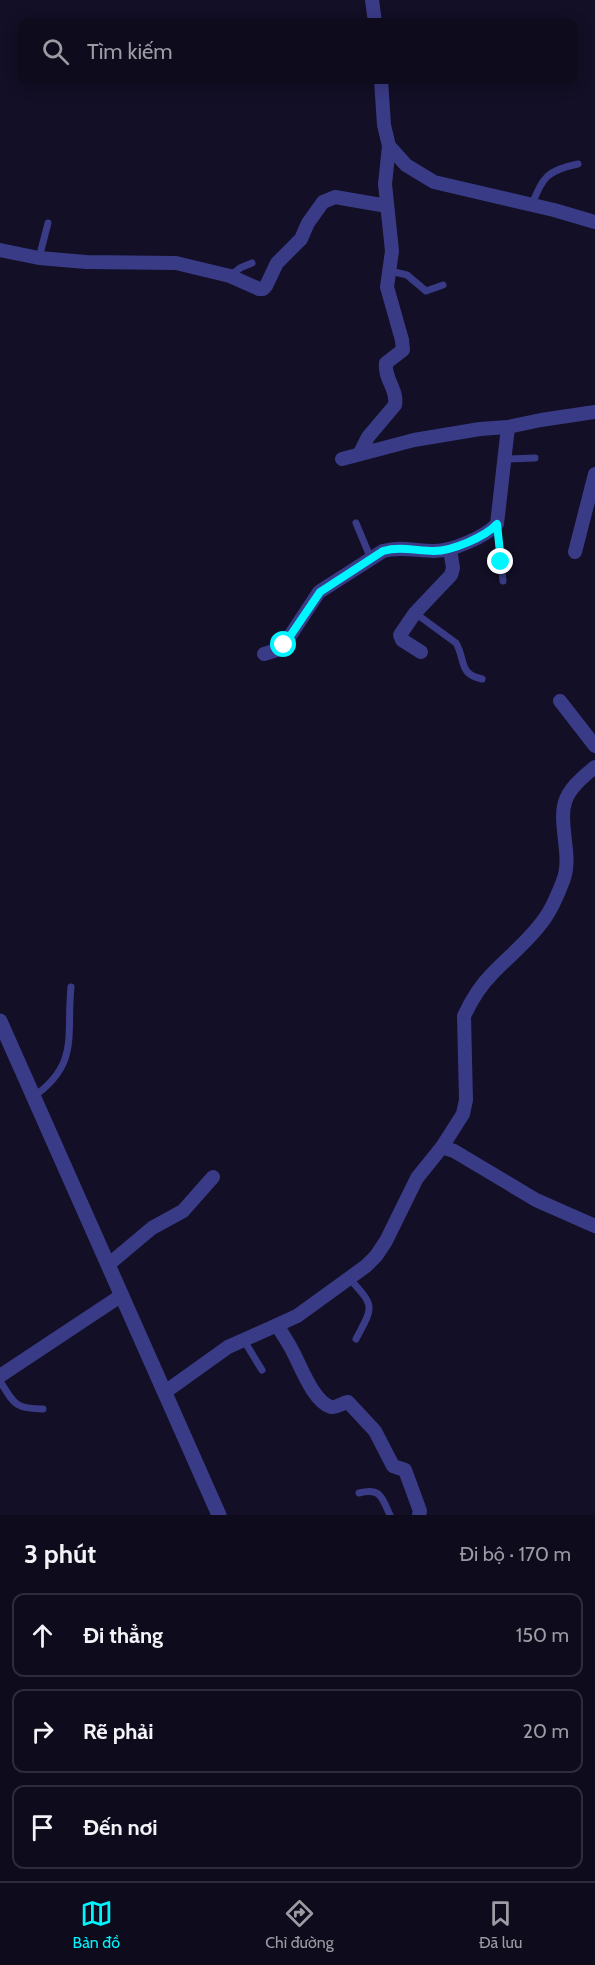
<!DOCTYPE html>
<html lang="vi">
<head>
<meta charset="utf-8">
<style>
	body { margin:0; font-family:Cabin,sans-serif; background:#1c1929; color:#f1f3f6 }
	.stop { position:absolute; width:18px; height:18px; margin:-14px; border:4px solid #00f5ff; border-radius:50%; background:#fff }
	.stop.end { background:#00f5ff; border-color:#fff; box-shadow:0 2px 6px #0008 }
	.list { margin:0; padding:0; list-style:none }
	h2 { display:flex; justify-content:space-between; align-items:center; height:78px; margin:0; padding:0 24px; font-size:26px }
	h2 small { font-size:20px; font-weight:400; color:#9b9ba3 }
	.list li { display:grid; grid-template-columns:39px 1fr auto; gap:18px; align-items:center; box-sizing:border-box; height:84px; margin:0 12px 12px; padding:0 12px; border:2px solid #2e2b3b; border-radius:12px }
	.list b { display:block; font-size:22px; white-space:nowrap }
	.list em { font-size:20px; font-style:normal; color:#9b9ba3 }
	.icon { flex:none; width:33px; height:33px; fill:none; stroke:currentColor; stroke-width:2; stroke-linecap:round; stroke-linejoin:round }
	.map { position:relative; flex:none; width:595px; height:1515px; overflow:hidden }
	.search { position:absolute; background:#0e0b1c; box-shadow:0 3px 15px #0003; left:18px; right:18px; top:18px; height:66px; display:flex; align-items:center; gap:15px; box-sizing:border-box; padding:0 21px; border-radius:12px; color:#9b9ba3; font-size:22px }
	.sheet { height:366px; background:#0e0b1c }
	nav { display:flex; justify-content:space-around; align-items:center; box-sizing:border-box; height:84px; border-top:2px solid #2e2b3b; background:#0e0b1c; font-size:16px; color:#9b9ba3 }
	nav a { display:grid; justify-items:center; gap:3px }
	nav .on { color:#00f5ff }
	.map>svg:first-child { display:block }
	.lines { fill:none; stroke-linecap:round; stroke-linejoin:round }
	.service { stroke:#3a3b86; stroke-width:7 }
	.minor { stroke:#3a3b86; stroke-width:14 }
	.tertiary { stroke:#3a3b86; stroke-width:15 }
	.route { stroke:#00f5ff; stroke-width:8 }
</style>
</head>
<body>
<div class="map">
<svg width="595" height="1515" viewBox="0 0 595 1515">
	<rect width="100%" height="100%" fill="#120f26"/>
	<g class="lines">
		<!-- service -->
		<g class="service">
			<path d="M 532,205 C 542,177 548,170 578,164"/>
			<polyline points="39,258 48,223"/>
			<polyline points="390,271 407,275 426,291 443,285"/>
			<polyline points="230,276 240,268 252,263"/>
			<polyline points="505,459 535,458"/>
			<polyline points="356,523 371,559"/>
			<polyline points="497,524 503,581"/>
			<path d="M 415,613 L 456,643 C 466,660 458,674 482,679"/>
			<path d="M 33,1097 C 80,1064 66,1036 71,987"/>
			<path d="M 349,1278 C 375,1307 374,1305 356,1339"/>
			<polyline points="243,1339 262,1370"/>
			<path d="M 0,1381 C 14,1404 15,1409 43,1409"/>
			<path d="M 359,1493 C 381,1487 382,1498 390,1515"/>
		</g>
		<!-- minor -->
		<g class="minor">
			<polyline points="372,0 375,22"/>
			<polyline points="381,80 384,125 389,146 406,165 434,182 554,210 595,222"/>
			<polyline points="0,250 39,258 86,262 176,263 230,276 259,289 263,289 266,286 277,263 301,239 308,223 323,202 335,197 387,206"/>
			<path d="M 360,453 L 368,437 L 395,405 C 398,390 384,379 386,363 L 403,350 L 402,340 L 387,287 L 392,251 L 385,184 L 389,146"/>
			<polyline points="342,459 414,440 480,429 508,427 541,420 595,412"/>
			<polyline points="575,552 595,474"/>
			<polyline points="421,652 402,640 400,635 415,613 451,575 453,568 450,549"/>
			<path d="M 264,654 L 277,650 L 284,645 L 319,592 L 383,551 C 400,546 417,551 434,551 C 452,551 485,537 497,524 L 508,427"/>
			<polyline points="560,701 595,746"/>
			<polyline points="442,1147 454,1151 536,1200 595,1226"/>
			<polyline points="108,1265 152,1228 183,1211 213,1177"/>
			<path d="M 278,1326 C 282,1334 288,1342 292,1350 C 300,1364 313,1402 331,1407 C 336,1408 342,1403 348,1402 L 375,1431 L 393,1466 L 405,1470 L 420,1511 L 419,1515"/>
			<polyline points="0,1376 122,1295"/>
			<path d="M 165,1392 L 228,1347 L 297,1316 L 366,1266 L 376,1256 L 386,1241 L 417,1178 L 442,1147 L 463,1114 L 466,1100 L 464,1016 C 471,1001 480,986 492,974 C 510,955 530,940 545,918 C 553,907 558,894 563,881 C 567,871 567,860 566,850 C 561,805 558,797 595,767"/>
		</g>
		<!-- tertiary -->
		<polyline class="tertiary" points="0,1021 219,1515"/>
	</g>
	<g class="lines">
		<!-- route -->
		<path class="route" d="M 284,645 L 320,592 L 383,551 C 400,546 417,551 434,551 C 452,551 485,537 497,524 L 501,562"/>
	</g>
</svg>
<div class="stop" style="left:284px;top:645px"></div>
<div class="stop end" style="left:501px;top:562px"></div>
<div class="search"><svg class="icon" aria-label="search" viewBox="0 0 24 24"><circle cx="10" cy="10" r="6"/><path d="M15 15l6 6"/></svg>Tìm kiếm</div>
</div>
<section class="sheet">
<h2>3 phút<small>Đi bộ · 170 m</small></h2>
<ul class="list">
<li><svg class="icon" aria-label="ahead" viewBox="0 0 24 24"><path d="M12 20V5M6 11l6-6 6 6"/></svg><div><b>Đi thẳng</b></div><em>150 m</em></li>
<li><svg class="icon" aria-label="right" viewBox="0 0 24 24"><path d="M7 20v-9h11M14 6l5 5-5 5"/></svg><div><b>Rẽ phải</b></div><em>20 m</em></li>
<li><svg class="icon" aria-label="arrive" viewBox="0 0 24 24"><path d="M6 21V4h12l-3 4 3 4H6"/></svg><div><b>Đến nơi</b></div></li>
</ul>
</section>
<nav>
<a class="on"><svg class="icon" aria-label="map" viewBox="0 0 24 24"><path d="M3 6l6-2 6 2 6-2v14l-6 2-6-2-6 2zM9 4v14M15 6v14"/></svg>Bản đồ</a>
<a><svg class="icon" aria-label="directions" viewBox="0 0 24 24"><path d="M12 3l9 9-9 9-9-9zM9 14v-3h6M13 9l2 2-2 2"/></svg>Chỉ đường</a>
<a><svg class="icon" aria-label="saved" viewBox="0 0 24 24"><path d="M7 4h10v16l-5-4-5 4z"/></svg>Đã lưu</a>
</nav>
</body>
</html>
